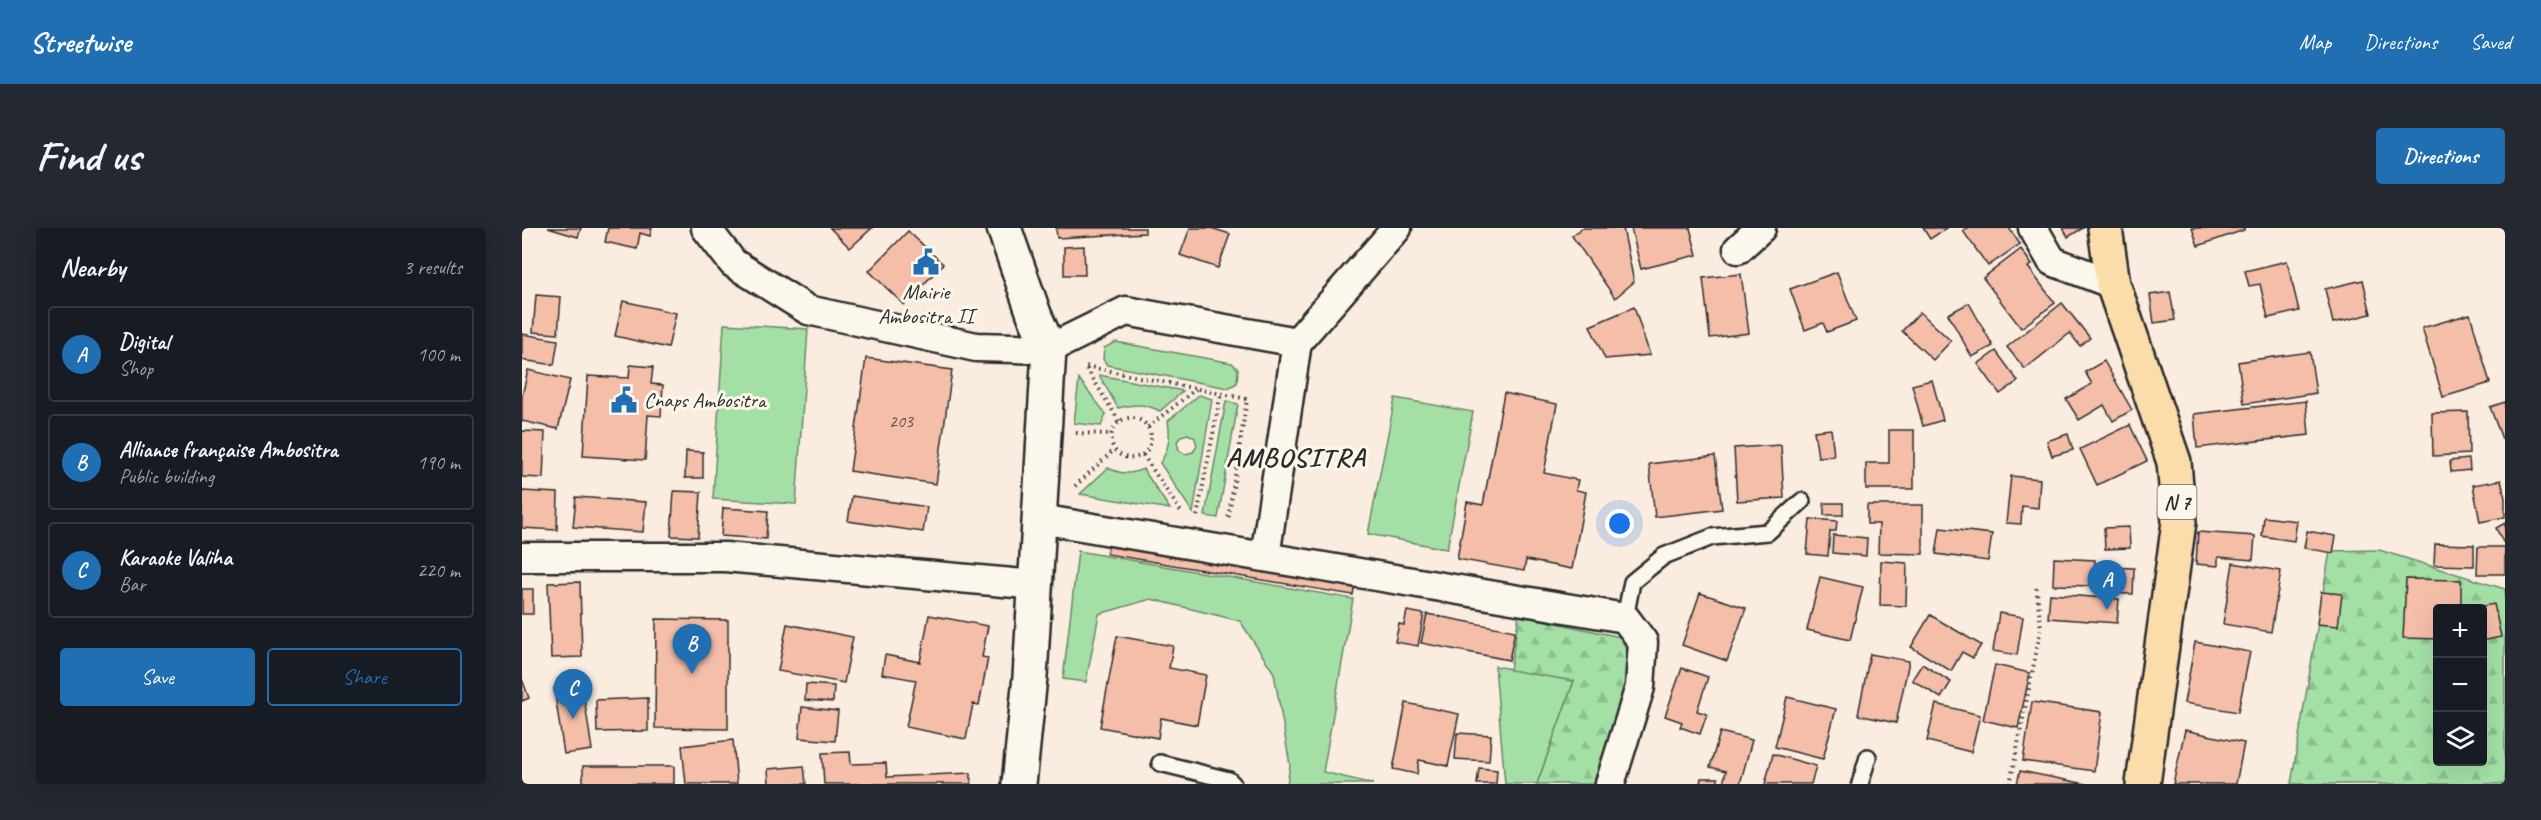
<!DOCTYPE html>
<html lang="en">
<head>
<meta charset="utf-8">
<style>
	body { margin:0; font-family:Caveat,sans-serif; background:#242831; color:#f1f3f6 }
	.controls { position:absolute; right:18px; bottom:18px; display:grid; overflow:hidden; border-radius:6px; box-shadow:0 6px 24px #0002 }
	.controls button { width:54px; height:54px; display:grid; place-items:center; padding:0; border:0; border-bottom:2px solid #363941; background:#171b24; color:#f1f3f6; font:30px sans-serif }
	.you { position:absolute; left:1098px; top:296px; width:21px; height:21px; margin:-15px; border:4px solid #fff; border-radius:50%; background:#1a73e8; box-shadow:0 0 0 9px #1a73e833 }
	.badge { display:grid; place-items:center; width:39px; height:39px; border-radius:50%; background:#1f6fb2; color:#fff; font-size:20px; font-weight:700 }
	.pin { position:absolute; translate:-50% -50px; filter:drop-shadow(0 2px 3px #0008) }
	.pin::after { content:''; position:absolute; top:32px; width:21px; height:18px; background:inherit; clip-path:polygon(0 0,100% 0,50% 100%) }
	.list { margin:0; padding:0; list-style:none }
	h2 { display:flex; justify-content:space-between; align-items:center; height:78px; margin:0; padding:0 24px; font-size:26px }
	h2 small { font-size:20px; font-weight:400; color:#9ea1a6 }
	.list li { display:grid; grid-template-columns:39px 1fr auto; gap:18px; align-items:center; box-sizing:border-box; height:96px; margin:0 12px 12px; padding:0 12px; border:2px solid #363941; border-radius:6px }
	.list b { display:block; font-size:22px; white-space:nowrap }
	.list p { margin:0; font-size:20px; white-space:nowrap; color:#9ea1a6 }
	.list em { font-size:20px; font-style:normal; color:#9ea1a6 }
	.actions { display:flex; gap:12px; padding:18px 24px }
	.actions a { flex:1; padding:14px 0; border:2px solid #1f6fb2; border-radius:6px; text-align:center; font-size:21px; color:#1f6fb2 }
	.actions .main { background:#1f6fb2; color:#fff }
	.icon { flex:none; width:33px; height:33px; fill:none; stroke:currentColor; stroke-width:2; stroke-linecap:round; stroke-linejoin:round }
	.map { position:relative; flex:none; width:1983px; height:556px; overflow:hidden; border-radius:6px }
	header { display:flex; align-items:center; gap:36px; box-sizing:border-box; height:84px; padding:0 30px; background:#1f6fb2; color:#fff }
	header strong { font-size:28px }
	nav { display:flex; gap:33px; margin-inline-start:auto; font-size:21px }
	.intro { display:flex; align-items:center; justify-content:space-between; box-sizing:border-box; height:144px; padding:0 36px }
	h1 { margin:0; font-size:42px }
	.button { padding:15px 27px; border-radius:6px; background:#1f6fb2; color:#fff; font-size:21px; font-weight:700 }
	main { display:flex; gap:36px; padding:0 36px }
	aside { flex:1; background:#171b24; border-radius:6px; box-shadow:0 6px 24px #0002 }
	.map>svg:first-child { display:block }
	.grass { fill:#a4e0a6; stroke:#688668; stroke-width:1.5; fill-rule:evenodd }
	.forest { fill:url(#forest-firs); stroke:#688668; stroke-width:1.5; fill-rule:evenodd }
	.building { fill:#f5bea9; stroke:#2b2b2b; stroke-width:1.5 }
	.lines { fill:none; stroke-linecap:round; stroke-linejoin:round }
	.lane-casing { stroke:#2b2b2b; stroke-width:20 }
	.street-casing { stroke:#2b2b2b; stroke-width:33 }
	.secondary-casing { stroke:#2b2b2b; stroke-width:38 }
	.primary-casing { stroke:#2b2b2b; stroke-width:38 }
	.path { stroke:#2b2b2b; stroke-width:4; stroke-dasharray:1.5 4.5; stroke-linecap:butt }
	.lane { stroke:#fbf7ec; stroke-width:15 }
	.street { stroke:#fbf7ec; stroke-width:28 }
	.secondary { stroke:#fbf7ec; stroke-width:33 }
	.primary { stroke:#faddab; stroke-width:33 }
	.labels { text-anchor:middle; stroke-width:6; stroke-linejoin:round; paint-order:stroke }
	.number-label { font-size:18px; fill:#5e504a }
	.shield { fill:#fbf7ec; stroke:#696865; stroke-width:1.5 }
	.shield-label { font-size:20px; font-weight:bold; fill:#2b2b2b }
	.poi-label { font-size:21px; fill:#2b2b2b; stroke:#fbf7ec }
	.district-label { font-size:27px; font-weight:bold; letter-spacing:1.5px; fill:#2b2b2b; stroke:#fbf7ec }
</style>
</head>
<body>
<header>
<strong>Streetwise</strong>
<nav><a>Map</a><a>Directions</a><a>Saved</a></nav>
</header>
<div class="intro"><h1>Find us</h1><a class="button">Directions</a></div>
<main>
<aside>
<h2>Nearby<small>3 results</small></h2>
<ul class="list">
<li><span class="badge">A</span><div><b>Digital</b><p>Shop</p></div><em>100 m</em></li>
<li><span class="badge">B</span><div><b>Alliance française Ambositra</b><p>Public building</p></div><em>190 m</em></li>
<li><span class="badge">C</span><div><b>Karaoke Valiha</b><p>Bar</p></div><em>220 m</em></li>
</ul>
<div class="actions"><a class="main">Save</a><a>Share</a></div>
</aside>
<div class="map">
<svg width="1983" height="556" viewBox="0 0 1983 556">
	<defs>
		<pattern id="forest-firs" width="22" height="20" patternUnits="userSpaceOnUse" patternTransform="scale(1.5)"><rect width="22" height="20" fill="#a4e0a6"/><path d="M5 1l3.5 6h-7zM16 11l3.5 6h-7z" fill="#8dc08f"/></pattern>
	</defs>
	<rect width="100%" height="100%" fill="#faecdf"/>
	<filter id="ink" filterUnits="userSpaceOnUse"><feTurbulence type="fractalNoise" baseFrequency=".0167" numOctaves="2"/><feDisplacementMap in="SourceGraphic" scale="12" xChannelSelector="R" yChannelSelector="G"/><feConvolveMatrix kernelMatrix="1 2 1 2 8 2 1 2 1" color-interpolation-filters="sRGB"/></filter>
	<g filter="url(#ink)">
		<!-- grass -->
		<g class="grass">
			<polygon points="202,96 286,101 274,276 191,271"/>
			<polygon points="594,114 710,135 716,141 715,155 706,160 585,137 581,131 582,120"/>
			<path d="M 577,147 L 661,163 L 638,183 C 622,175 612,176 596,180 Z"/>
			<polygon points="557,151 584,186 579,198 552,195"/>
			<path d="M 677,167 L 690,171 L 671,285 L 638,235 C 647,222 649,209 646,193 ZM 666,206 L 673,210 L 675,218 L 671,224 L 663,226 L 657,222 L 655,214 L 659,208 Z"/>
			<polygon points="873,170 951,184 925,321 846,306"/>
			<polygon points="704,173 716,176 696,290 683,288"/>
			<path d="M 586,240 C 599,246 608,247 621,241 L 648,281 L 558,266 Z"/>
			<polygon points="556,323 831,371 801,544 851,556 765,556 768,537 752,445 718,393 629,371 577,386 564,454 541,451"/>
			<polygon points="973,438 1052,453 1015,556 983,556"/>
		</g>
		<!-- forest -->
		<g class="forest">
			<path d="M 1857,322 L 1983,361 L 1983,556 L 1769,556 L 1808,323 ZM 1916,380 L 1960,380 L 1960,534 L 1916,534 Z"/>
			<polygon points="997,387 1098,409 1110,431 1096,487 1071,556 1015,556 1052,453 988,442"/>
		</g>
		<!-- building -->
		<g class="building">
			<polygon points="26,0 59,0 56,9"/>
			<polygon points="86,0 130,0 128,8 118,5 115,21 83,14"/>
			<polygon points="308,0 350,0 328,20"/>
			<polygon points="534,0 623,0 623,5 535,10"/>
			<polygon points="668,0 689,0 708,6 696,40 658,27"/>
			<polygon points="1060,0 1101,0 1112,54 1093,70 1050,8"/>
			<polygon points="1109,0 1168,0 1175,27 1119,41"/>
			<polygon points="1401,0 1425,0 1408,11"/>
			<polygon points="1445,0 1487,0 1498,16 1466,38 1441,3"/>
			<polygon points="1541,0 1561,0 1546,9"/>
			<polygon points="1670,0 1722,0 1722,2 1676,18"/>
			<polygon points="386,3 421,36 382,77 347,43"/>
			<polygon points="562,18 563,47 542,47 542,19"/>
			<polygon points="1499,21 1510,37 1506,39 1533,75 1499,100 1461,50"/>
			<polygon points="1765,33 1777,83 1746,90 1738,56 1727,58 1723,43"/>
			<polygon points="1315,44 1334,93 1305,104 1301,95 1283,102 1268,61"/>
			<polygon points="1219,46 1227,105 1188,110 1181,50"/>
			<polygon points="1841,52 1849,86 1811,95 1803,61"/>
			<polygon points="1648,64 1653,92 1632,95 1628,67"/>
			<polygon points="14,67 39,69 36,106 11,104"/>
			<polygon points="101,73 154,85 146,120 93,108"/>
			<polygon points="1447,75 1471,118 1450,129 1426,86"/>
			<polygon points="1540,75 1568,110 1558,118 1548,105 1503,141 1485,119"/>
			<polygon points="1112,79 1128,127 1083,131 1068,98"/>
			<polygon points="1398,84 1429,113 1411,132 1380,103"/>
			<polygon points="1948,86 1968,155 1921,169 1900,100"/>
			<polygon points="0,106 36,112 32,137 0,132"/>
			<polygon points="1474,123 1496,153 1478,166 1456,136"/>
			<polygon points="1788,124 1794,165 1722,176 1716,134"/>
			<polygon points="344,130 430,142 414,256 328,243"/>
			<polygon points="1582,133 1610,182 1591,193 1582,177 1557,192 1544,171 1570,156 1563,144"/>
			<polygon points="108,137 131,139 129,156 141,157 139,188 126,187 123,232 61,228 66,148 107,150"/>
			<polygon points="6,142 48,152 36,201 0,193 0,168"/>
			<polygon points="1410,152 1421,192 1401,198 1390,157"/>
			<polygon points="982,165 1035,176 1022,245 1056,252 1054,262 1064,264 1050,341 1004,332 1002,343 935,331 945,274 961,277"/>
			<polygon points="1784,173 1787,207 1675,220 1672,186"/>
			<polygon points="1983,174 1983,210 1980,211 1968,179"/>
			<polygon points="1946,184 1947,226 1911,228 1910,185"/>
			<polygon points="1608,197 1625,233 1575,257 1558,221"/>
			<polygon points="1309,201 1312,228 1296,229 1292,203"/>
			<polygon points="1367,202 1392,202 1392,261 1344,261 1344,235 1367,235"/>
			<polygon points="0,203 23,204 21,250 0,249"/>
			<polygon points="1546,206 1551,222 1530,228 1525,213"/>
			<polygon points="1259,217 1262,270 1215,273 1212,220"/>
			<polygon points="164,223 181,224 181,250 163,250"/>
			<polygon points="1193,228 1200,281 1133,289 1127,236"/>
			<polygon points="1947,231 1948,242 1929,244 1928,233"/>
			<polygon points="1489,248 1518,251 1516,280 1500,278 1499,296 1484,295"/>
			<polygon points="1979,252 1983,270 1983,289 1958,294 1951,257"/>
			<polygon points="0,263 36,265 35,302 0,300"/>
			<polygon points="152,263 179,264 176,309 149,308"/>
			<polygon points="330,268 405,279 401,304 326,293"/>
			<polygon points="54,269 124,274 121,304 51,299"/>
			<rect x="1302" y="275" width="19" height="12"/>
			<polygon points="1345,277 1401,277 1401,326 1356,325 1357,296 1345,296"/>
			<polygon points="201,280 246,283 244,311 199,308"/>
			<polygon points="1742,289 1775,293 1772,313 1740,308"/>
			<polygon points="1288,291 1315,293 1314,303 1308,303 1306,328 1285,326"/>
			<polygon points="1983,295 1983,313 1981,314 1974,300"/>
			<polygon points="1607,299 1608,320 1583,321 1582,300"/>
			<polygon points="1418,300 1470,306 1466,333 1414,326"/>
			<polygon points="1785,303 1814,308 1811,325 1782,320"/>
			<polygon points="1676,304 1733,308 1731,332 1696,329 1696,338 1674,336"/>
			<polygon points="1311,307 1345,310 1344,328 1310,325"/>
			<polygon points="588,308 834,349 831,367 585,326"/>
			<polygon points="1913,316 1952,317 1952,338 1912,337"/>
			<polygon points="1956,319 1983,319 1983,346 1955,346"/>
			<polygon points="1532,330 1573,332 1572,358 1531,357"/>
			<polygon points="1359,333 1385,335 1384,378 1358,377"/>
			<polygon points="1711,335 1759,343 1749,404 1701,396"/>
			<polygon points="1579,339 1612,340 1611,366 1579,365"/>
			<polygon points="1298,349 1341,359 1328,412 1285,402"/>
			<polygon points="1884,351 1939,352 1939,380 1916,380 1916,411 1881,410"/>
			<polygon points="58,354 60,429 29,430 26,355"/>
			<rect x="0" y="361" width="11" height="25"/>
			<polygon points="1799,364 1820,366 1816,398 1795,396"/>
			<polygon points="1178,365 1224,380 1205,433 1160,417"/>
			<polygon points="1528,366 1597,371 1595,395 1526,390"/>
			<polygon points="1972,376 1979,409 1960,413 1960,380 1951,380"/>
			<polygon points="885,383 902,386 896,418 873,414 877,396 882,397"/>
			<polygon points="1477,385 1501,389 1495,427 1471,423"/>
			<polygon points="905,386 993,403 987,432 899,415"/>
			<polygon points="407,387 466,398 460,429 466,430 457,477 451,476 444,511 384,499 394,452 360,446 363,427 398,434"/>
			<polygon points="1408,387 1459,417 1451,430 1440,424 1429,443 1389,419"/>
			<polygon points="134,391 206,392 206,501 133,500"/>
			<polygon points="265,396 331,409 322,455 256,443"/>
			<polygon points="595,408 651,418 647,440 684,447 675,497 639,490 636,510 578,499"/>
			<polygon points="1673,414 1728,424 1716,484 1662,475"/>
			<polygon points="1348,426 1387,433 1374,495 1336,487"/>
			<polygon points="1400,436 1429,454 1419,470 1390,452"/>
			<polygon points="1473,437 1508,445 1496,500 1461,492"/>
			<polygon points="1160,440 1186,449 1175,483 1185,486 1178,506 1158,499 1160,494 1143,488"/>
			<polygon points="0,451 7,470 0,473"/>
			<polygon points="60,455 70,522 42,526 32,460"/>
			<polygon points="284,456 312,458 311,474 283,472"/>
			<polygon points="1265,469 1314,481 1301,531 1253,519"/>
			<polygon points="126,470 126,503 75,504 74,472"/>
			<polygon points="1510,474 1580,484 1572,543 1501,533"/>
			<polygon points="884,475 937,486 926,538 897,532 895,546 871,541"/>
			<polygon points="1414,476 1458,487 1449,524 1405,513"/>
			<polygon points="280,479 316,483 313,513 277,510"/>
			<polygon points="1663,502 1722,515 1714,556 1651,556"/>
			<polygon points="1198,504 1230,512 1218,556 1201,556 1204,543 1188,539"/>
			<polygon points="935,505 969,507 967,533 933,531"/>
			<polygon points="211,512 215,556 164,556 160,518"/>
			<polygon points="328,524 329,536 364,535 365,549 449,545 449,556 302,556 300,525"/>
			<polygon points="1251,526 1294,538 1289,556 1243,556"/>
			<rect x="61" y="538" width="91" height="18"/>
			<polygon points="282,538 284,556 247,556 246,541"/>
			<polygon points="957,540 975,542 974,556 955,556"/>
			<polygon points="1498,543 1564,556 1495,556"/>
			<polygon points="1179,550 1196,550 1196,556 1178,556"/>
		</g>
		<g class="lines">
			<!-- lane casing -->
			<g class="lane-casing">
				<g id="lane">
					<polyline points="1103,390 1110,354 1142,328 1190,309 1246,304 1280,273"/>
					<polyline points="638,535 707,552 711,556"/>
					<polyline points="1338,556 1346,529"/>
				</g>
			</g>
			<!-- street casing -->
			<g class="street-casing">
				<g id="street">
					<polyline points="184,0 211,35 286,82 454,119 527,121 604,83 775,114"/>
					<polyline points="1511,0 1530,33 1591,56"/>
					<polyline points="1216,21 1239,0"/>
					<polyline points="518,291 1103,390 1121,414 1118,459 1088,556"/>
					<polyline points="0,329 203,329 514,357"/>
					<polyline points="743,329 775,114 875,0"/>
				</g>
			</g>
			<!-- secondary casing -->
			<g class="secondary-casing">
				<polyline id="secondary" points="482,0 512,86 527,121 508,449 497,556"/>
			</g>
			<!-- primary casing -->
			<g class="primary-casing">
				<polyline id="primary" points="1583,0 1591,56 1652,234 1657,294 1621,556"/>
			</g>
			<!-- path -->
			<g class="path">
				<circle cx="609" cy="210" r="20"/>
				<polyline points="597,193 563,138 725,171 706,292"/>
				<polyline points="626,199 674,161"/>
				<polyline points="554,205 589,206"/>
				<polyline points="621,227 659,284"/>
				<polyline points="553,258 592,222"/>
				<polyline points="675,288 699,165"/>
				<polyline points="1488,556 1519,400 1514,356"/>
			</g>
			<!-- lane -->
			<use href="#lane" class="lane"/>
			<!-- street -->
			<use href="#street" class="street"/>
			<!-- secondary -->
			<use href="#secondary" class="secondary"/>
			<!-- primary -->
			<use href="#primary" class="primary"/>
		</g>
	</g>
	<!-- icons -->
	<defs>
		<g id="civic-bare" transform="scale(2.07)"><path d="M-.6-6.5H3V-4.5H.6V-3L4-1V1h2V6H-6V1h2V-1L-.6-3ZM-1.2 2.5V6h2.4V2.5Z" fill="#1f6fb2" stroke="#fbf7ec" stroke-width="2.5" paint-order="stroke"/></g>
	</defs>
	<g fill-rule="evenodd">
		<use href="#civic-bare" x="404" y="34"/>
		<use href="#civic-bare" x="102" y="172"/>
	</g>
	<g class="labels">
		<!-- number labels -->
		<g class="number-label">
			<text x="379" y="199">203</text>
		</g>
		<!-- shield labels -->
		<rect class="shield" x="1635.5" y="257" width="39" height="34" rx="4.5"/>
		<g class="shield-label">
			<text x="1655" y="281">N 7</text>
		</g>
		<!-- poi labels -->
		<g class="poi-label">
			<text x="404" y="71">Mairie<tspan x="404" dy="24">Ambositra II</tspan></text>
			<text x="122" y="179" text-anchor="start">Cnaps Ambositra</text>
		</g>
		<!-- district labels -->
		<g class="district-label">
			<text x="774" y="238">AMBOSITRA</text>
		</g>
	</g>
</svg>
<div class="controls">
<button>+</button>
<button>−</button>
<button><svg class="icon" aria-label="layers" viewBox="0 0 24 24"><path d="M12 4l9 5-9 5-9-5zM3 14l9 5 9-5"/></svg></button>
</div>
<div class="you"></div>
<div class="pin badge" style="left:1585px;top:382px">A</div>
<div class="pin badge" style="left:170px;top:446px">B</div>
<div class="pin badge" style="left:51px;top:491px">C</div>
</div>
</main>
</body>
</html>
